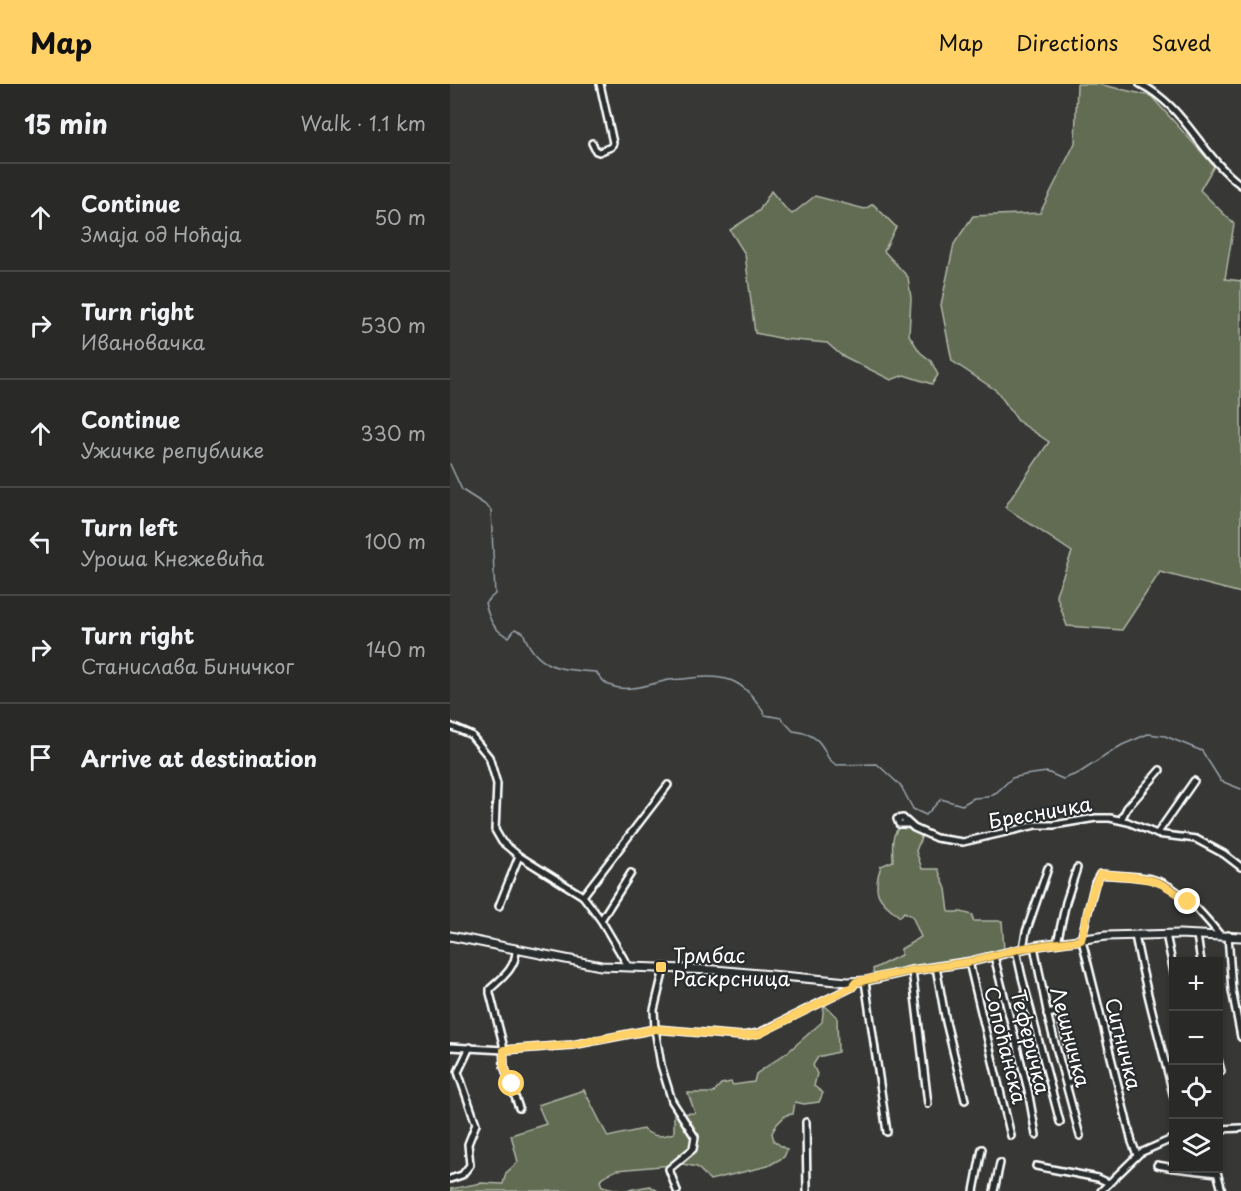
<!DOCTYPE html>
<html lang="en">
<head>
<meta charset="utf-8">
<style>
	body { margin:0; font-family:"Playpen Sans",sans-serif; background:#313230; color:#f1f3f6 }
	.controls { position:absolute; right:18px; bottom:18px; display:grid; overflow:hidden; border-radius:0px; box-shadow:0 3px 9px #0003 }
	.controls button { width:54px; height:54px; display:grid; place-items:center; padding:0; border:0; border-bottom:2px solid #454645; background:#292a28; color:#f1f3f6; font:30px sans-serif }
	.stop { position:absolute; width:18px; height:18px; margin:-14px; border:4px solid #ffd166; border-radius:50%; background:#fff }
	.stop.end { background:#ffd166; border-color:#fff; box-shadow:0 2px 6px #0008 }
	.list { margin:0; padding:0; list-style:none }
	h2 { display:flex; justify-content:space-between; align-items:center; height:78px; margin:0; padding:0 24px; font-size:26px }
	h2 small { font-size:20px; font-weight:400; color:#a5a7a8 }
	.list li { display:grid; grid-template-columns:39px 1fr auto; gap:18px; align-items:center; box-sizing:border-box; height:108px; padding:0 24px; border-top:2px solid #454645 }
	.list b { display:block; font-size:22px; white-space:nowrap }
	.list p { margin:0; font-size:20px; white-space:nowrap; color:#a5a7a8 }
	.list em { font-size:20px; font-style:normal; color:#a5a7a8 }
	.icon { flex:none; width:33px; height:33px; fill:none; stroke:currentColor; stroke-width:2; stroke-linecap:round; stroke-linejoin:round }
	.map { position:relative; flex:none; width:791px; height:1107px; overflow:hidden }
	header { display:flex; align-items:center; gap:36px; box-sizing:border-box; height:84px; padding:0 30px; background:#ffd166; color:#111 }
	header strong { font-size:28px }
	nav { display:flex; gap:33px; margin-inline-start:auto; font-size:21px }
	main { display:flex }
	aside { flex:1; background:#292a28 }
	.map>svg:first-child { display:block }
	.green { fill:#626c52; stroke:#b0b6a8; stroke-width:1.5 }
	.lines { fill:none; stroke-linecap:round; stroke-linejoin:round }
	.stream { stroke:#9ba4ac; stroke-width:1.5 }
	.street-casing { stroke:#fff; stroke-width:10 }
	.secondary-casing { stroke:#fff; stroke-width:11 }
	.street { stroke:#2a2d2e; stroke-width:5 }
	.secondary { stroke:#2a2d2e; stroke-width:7 }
	.route { stroke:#ffd166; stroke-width:8 }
	.poi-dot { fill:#ffd166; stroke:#2a2d2e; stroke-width:2 }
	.labels { text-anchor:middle; stroke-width:4.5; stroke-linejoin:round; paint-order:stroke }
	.street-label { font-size:20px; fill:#fff; stroke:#2a2d2e }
	.poi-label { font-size:20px; fill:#fff; stroke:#2a2d2e; text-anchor:start }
</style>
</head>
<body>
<header>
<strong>Map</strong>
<nav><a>Map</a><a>Directions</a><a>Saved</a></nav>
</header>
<main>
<aside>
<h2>15 min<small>Walk · 1.1 km</small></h2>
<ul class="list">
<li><svg class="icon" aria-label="ahead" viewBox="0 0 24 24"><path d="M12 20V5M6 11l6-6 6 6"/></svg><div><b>Continue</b><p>Змаја од Ноћаја</p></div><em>50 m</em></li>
<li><svg class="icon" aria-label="right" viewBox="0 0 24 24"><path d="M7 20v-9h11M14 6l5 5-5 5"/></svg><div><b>Turn right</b><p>Ивановачка</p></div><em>530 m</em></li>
<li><svg class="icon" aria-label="ahead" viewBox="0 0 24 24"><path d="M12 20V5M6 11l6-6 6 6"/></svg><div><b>Continue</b><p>Ужичке републике</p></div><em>330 m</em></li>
<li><svg class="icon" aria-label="left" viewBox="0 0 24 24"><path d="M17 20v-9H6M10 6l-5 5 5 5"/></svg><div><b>Turn left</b><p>Уроша Кнежевића</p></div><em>100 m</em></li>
<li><svg class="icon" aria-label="right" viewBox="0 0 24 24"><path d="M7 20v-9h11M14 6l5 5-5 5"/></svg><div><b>Turn right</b><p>Станислава Биничког</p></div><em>140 m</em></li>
<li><svg class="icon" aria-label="arrive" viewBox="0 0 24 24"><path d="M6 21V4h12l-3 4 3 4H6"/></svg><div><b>Arrive at destination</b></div></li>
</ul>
</aside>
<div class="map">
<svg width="791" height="1107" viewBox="0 0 791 1107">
	<rect width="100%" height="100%" fill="#373835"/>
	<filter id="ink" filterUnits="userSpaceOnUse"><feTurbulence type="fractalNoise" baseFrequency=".0167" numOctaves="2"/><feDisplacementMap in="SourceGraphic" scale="12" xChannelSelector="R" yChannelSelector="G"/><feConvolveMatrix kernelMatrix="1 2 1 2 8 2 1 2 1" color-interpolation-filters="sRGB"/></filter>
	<g filter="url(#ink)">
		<!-- green -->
		<g class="green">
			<polygon points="627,0 648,0 701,12 764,82 750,106 784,140 775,195 791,197 791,509 710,488 672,546 617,542 606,510 622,468 555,423 599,358 568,337 547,307 502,277 491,221 504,160 523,132 590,129 625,59"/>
			<polygon points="321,107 336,125 342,130 365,112 415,125 423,120 446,143 434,167 458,193 461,214 459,251 470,268 481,277 488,291 482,300 454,291 441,296 391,271 377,259 334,255 305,249 295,170 280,146 309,127"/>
			<path d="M 449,744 L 460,745 L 472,751 L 466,767 L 472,785 L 488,785 L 496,805 L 499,828 L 511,828 L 523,831 L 523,837 L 552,837 L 554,866 L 424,893 L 423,885 L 451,871 L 451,865 L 471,853 L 462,832 L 454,828 L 450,833 C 429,815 421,811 431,782 L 443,777 C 443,766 440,752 449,744 Z"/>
			<path d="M 374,921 L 387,933 L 388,968 L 368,973 L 363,981 L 367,990 L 364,1002 L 373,1009 L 369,1018 L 354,1020 L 345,1018 L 343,1030 L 336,1031 L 327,1040 L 322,1049 L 324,1057 L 337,1066 L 334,1073 L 318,1082 L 260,1096 L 247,1083 L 233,1080 L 167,1086 L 154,1092 L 150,1097 L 152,1102 L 172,1107 L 200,1102 L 208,1107 L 0,1107 L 0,1105 L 31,1099 L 53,1100 L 56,1089 L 68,1078 L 61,1051 L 96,1040 L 88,1021 L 134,1006 L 158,1053 L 193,1045 C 204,1054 211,1053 224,1049 L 224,1030 L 245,1029 L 238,1009 L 263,1009 L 271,1000 L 281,998 L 283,1001 L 304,998 L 306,990 L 339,967 L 372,938 Z"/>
		</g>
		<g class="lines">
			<!-- stream -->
			<path class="stream" d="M 0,380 L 12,406 L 34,420 L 41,426 L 45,510 L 35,519 C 39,534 43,547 59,553 L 65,545 L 73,548 C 86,586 111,585 146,588 C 150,593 154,599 159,601 C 176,609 197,601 214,597 C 220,595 226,596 233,595 C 273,589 294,593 315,631 L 331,634 L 343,647 C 353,648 366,652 372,662 C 379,672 374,672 386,681 L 427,680 L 451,702 L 463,725 L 476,731 L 491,715 L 512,721 L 524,714 L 537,713 L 547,708 L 562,694 L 575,691 L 597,688 L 613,695 L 629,689 L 672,661 L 698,650 L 715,652 L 752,667 L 771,697 L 791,705"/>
			<!-- street casing -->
			<g class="street-casing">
				<g id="street">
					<path d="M 690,0 C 735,22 751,72 791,101"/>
					<polyline points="142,59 146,67 149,68 161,63 163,59 150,0"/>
					<polyline points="0,642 21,651 39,673 47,700 45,746 52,758 69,772 133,812 151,836 178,882"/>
					<polyline points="671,736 677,724 710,686"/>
					<polyline points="459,740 449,740 447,735 453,734 464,744 486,754 513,758 586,741 604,741 646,734 660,734 678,738 707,750 746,755 774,770 791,783"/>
					<polyline points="707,750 744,697"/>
					<polyline points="133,812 218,701"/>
					<polyline points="49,822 69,772"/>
					<polyline points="151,836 181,789"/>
					<polyline points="716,850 724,889"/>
					<path d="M 685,851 C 695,906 711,959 724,1014"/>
					<polyline points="747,851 751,878"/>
					<polyline points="778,851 782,906 791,953"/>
					<path d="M 631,856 L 645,799 L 650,790 C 667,792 685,791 702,795 C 729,802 753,830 770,851"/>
					<polyline points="632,856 682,1058 687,1071"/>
					<polyline points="607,859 616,818 627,784"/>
					<polyline points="584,862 599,937 630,1052"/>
					<polyline points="573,864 576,848 598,784"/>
					<path d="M 66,866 C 66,884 52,894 40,905 L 40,909 L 53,960 L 54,982 L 69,1024"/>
					<polyline points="566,866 572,893 610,1038"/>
					<polyline points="544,872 578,1006 586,1051"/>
					<polyline points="519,878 561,1052"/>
					<polyline points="486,883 496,938 515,1016"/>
					<polyline points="214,885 204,926 205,945 211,981 222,1017 245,1053 243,1065 219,1085 227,1107"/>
					<polyline points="462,886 478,1020"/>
					<polyline points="415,897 437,1048"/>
					<polyline points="597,930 607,928 610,932 626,992 624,997 617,1000"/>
					<polyline points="0,963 54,966 122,961 205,945 292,952 309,949 402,903 406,898"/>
					<polyline points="768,976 771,987"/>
					<polyline points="356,1038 357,1107"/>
					<polyline points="768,1045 791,1044"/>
					<polyline points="707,1081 724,1084"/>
					<polyline points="586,1082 648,1094 659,1099"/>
					<polyline points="725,1084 767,1089"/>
					<polyline points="766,1084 772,1107"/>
					<polyline points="0,1095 12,1091 20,1081 18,1060 26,1040 8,988 20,963"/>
					<polyline points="524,1107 532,1065"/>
					<polyline points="544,1107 550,1079"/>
					<polyline points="651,1107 690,1069 724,1054"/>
				</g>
			</g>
			<!-- secondary casing -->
			<g class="secondary-casing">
				<polyline id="secondary" points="0,852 151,882 265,886 398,898 415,897 459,887 519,878 584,862 656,852 729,850 791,853"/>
			</g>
			<!-- street -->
			<use href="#street" class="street"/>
			<!-- secondary -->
			<use href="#secondary" class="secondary"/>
		</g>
	</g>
	<g class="lines" filter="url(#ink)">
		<!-- route -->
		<path class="route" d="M 62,1000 L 54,982 L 54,966 L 122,961 L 205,945 L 292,952 L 309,950 L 402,903 L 406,898 L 459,887 L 519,878 L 573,864 L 631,856 L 643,806 L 650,790 C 690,794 706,790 738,818"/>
	</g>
	<!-- markers -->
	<rect class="poi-dot" x="205" y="877" width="12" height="12" rx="3"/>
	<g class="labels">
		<!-- street labels -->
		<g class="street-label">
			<text transform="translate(590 729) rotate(-10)" y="7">Бресничка</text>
			<text transform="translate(620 953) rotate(75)" y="7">Лешничка</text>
			<text transform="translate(580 958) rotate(76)" y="7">Теферичка</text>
			<text transform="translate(673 960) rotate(76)" y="7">Ситничка</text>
			<text transform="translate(555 961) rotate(76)" y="7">Сопоћанска</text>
		</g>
		<!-- poi labels -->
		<g class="poi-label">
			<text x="223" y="879">Трмбас<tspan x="223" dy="23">Раскрсница</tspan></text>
		</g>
	</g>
</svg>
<div class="controls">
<button>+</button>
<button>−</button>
<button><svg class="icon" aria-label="locate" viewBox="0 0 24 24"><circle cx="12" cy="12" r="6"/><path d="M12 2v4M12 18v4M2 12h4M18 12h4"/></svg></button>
<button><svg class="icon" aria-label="layers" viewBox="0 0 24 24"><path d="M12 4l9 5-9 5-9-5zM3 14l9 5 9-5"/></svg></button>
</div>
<div class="stop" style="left:62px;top:1000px"></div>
<div class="stop end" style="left:738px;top:818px"></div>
</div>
</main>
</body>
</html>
